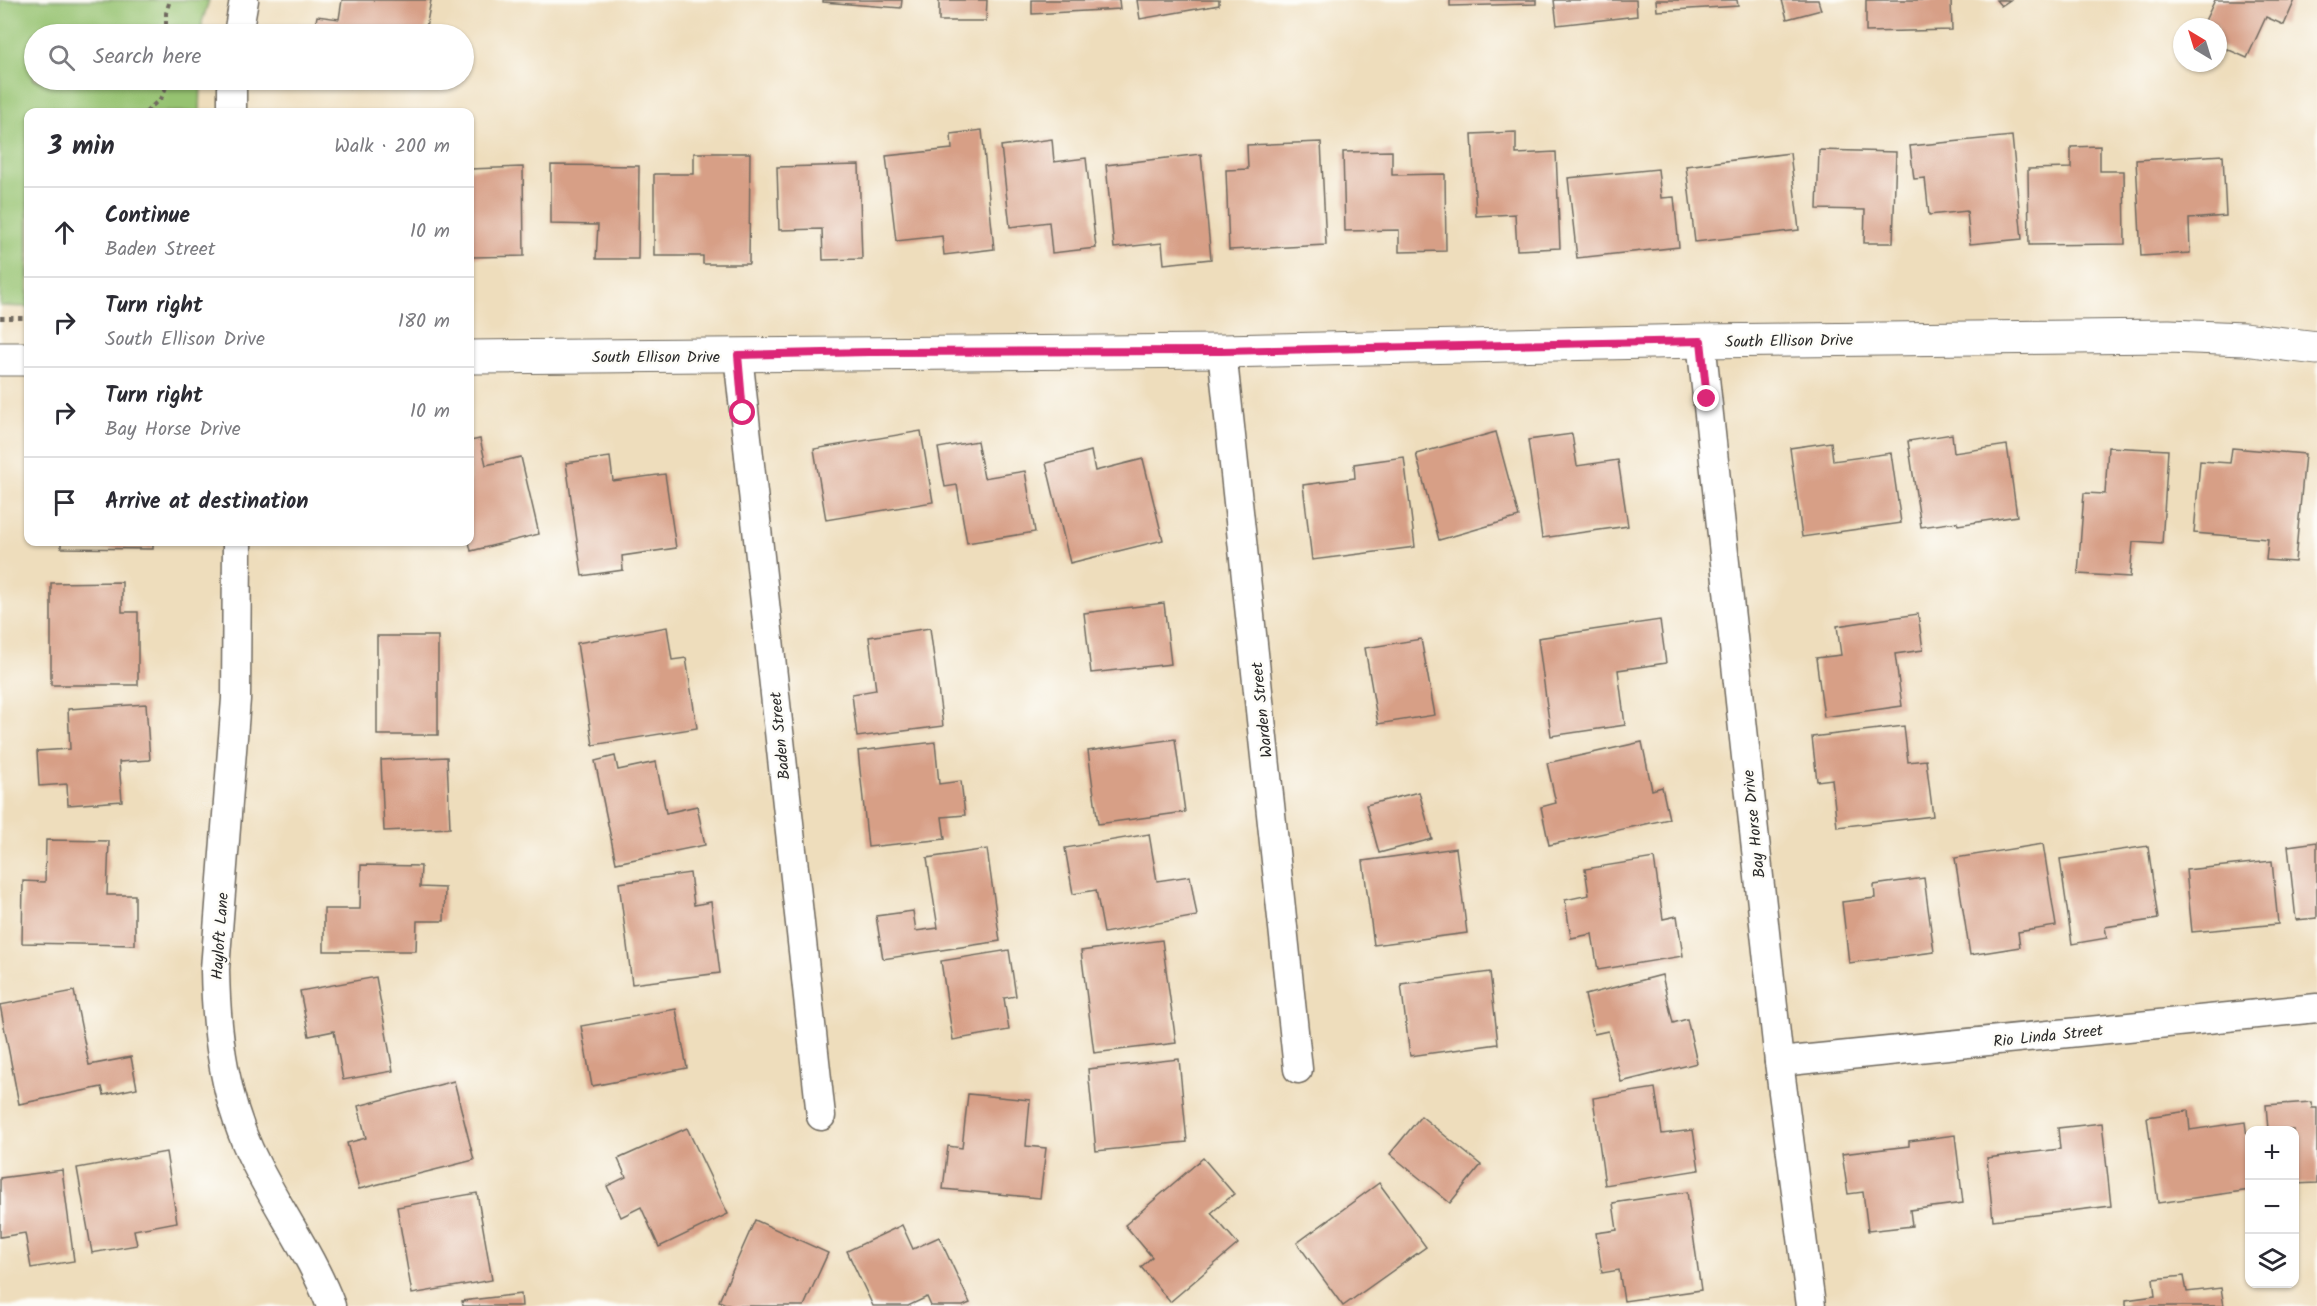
<!DOCTYPE html>
<html lang="en">
<head>
<meta charset="utf-8">
<style>
	body { margin:0; font-family:Kalam,sans-serif; background:#f2f2f3; color:#2b2b33 }
	.controls { position:absolute; right:18px; bottom:18px; display:grid; overflow:hidden; border-radius:12px; box-shadow:0 2px 4px #0004 }
	.controls button { width:54px; height:54px; display:grid; place-items:center; padding:0; border:0; border-bottom:2px solid #e1e1e2; background:#fff; color:#2b2b33; font:30px sans-serif }
	.compass { position:absolute; left:2173px; top:18px; width:54px; height:54px; border-radius:50%; background:#fff; box-shadow:0 2px 4px #0004; rotate:322deg }
	.stop { position:absolute; width:18px; height:18px; margin:-14px; border:4px solid #db2777; border-radius:50%; background:#fff }
	.stop.end { background:#db2777; border-color:#fff; box-shadow:0 2px 6px #0008 }
	.list { margin:0; padding:0; list-style:none }
	h2 { display:flex; justify-content:space-between; align-items:center; height:78px; margin:0; padding:0 24px; font-size:26px }
	h2 small { font-size:20px; font-weight:400; color:#7c7c81 }
	.list li { display:grid; grid-template-columns:39px 1fr auto; gap:18px; align-items:center; box-sizing:border-box; height:90px; padding:0 24px; border-top:2px solid #e1e1e2 }
	.list b { display:block; font-size:22px; white-space:nowrap }
	.list p { margin:0; font-size:20px; white-space:nowrap; color:#7c7c81 }
	.list em { font-size:20px; font-style:normal; color:#7c7c81 }
	.icon { flex:none; width:33px; height:33px; fill:none; stroke:currentColor; stroke-width:2; stroke-linecap:round; stroke-linejoin:round }
	.map { position:relative; flex:none; width:2317px; height:1306px; overflow:hidden }
	.search { position:absolute; background:#fff; box-shadow:0 2px 4px #0004; left:24px; top:24px; width:450px; height:66px; display:flex; align-items:center; gap:15px; box-sizing:border-box; padding:0 21px; border-radius:33px; color:#7c7c81; font-size:22px }
	.panel { position:absolute; background:#fff; box-shadow:0 2px 4px #0004; left:24px; top:108px; width:450px; height:438px; border-radius:12px }
	.map>svg:first-child { display:block }
	.green { fill:#96c371; stroke:#60774e; stroke-width:1.5 }
	.building { fill:#d79f86 }
	.lines { fill:none; stroke-linecap:round; stroke-linejoin:round }
	.street-casing { stroke:#6f695e; stroke-width:31 }
	.secondary-casing { stroke:#6f695e; stroke-width:35 }
	.path { stroke:#6f695e; stroke-width:4; stroke-dasharray:4.5 4.5; stroke-linecap:butt }
	.street { stroke:#fff; stroke-width:28 }
	.secondary { stroke:#fff; stroke-width:33 }
	.route { stroke:#db2777; stroke-width:8 }
	.labels { text-anchor:middle; stroke-width:5; stroke-linejoin:round; paint-order:stroke }
	.street-label { font-size:16px; fill:#2b2b2b; stroke:#fdfcf7 }
</style>
</head>
<body>
<div class="map">
<svg width="2317" height="1306" viewBox="0 0 2317 1306">
	<rect width="100%" height="100%" fill="#fdfcf7"/>
	<filter id="ink" filterUnits="userSpaceOnUse"><feTurbulence type="fractalNoise" baseFrequency=".0167" numOctaves="2"/><feDisplacementMap in="SourceGraphic" scale="12" xChannelSelector="R" yChannelSelector="G"/><feConvolveMatrix kernelMatrix="1 2 1 2 8 2 1 2 1" color-interpolation-filters="sRGB"/></filter>
	<filter id="wash" filterUnits="userSpaceOnUse"><feTurbulence type="fractalNoise" baseFrequency=".008" numOctaves="4" result="noise"/><feDisplacementMap in="SourceGraphic" scale="24" xChannelSelector="R" yChannelSelector="G"/><feGaussianBlur stdDeviation="1.35" result="paint"/><feColorMatrix in="noise" values="0 0 0 0 0 0 0 0 0 0 0 0 0 0 0 0 0 1.4 0 .05"/><feComposite in="paint" operator="in"/></filter>
	<g filter="url(#wash)">
		<rect width="100%" height="100%" fill="#eeddbc"/>
		<!-- green -->
		<polygon class="green" points="0,0 209,0 202,22 202,34 34,34 34,80 201,80 200,112 28,112 28,307 0,306"/>
		<g id="blocks">
			<!-- building -->
			<g class="building">
				<polygon points="342,0 431,0 425,34 397,33 397,34 314,34 317,16 339,19"/>
				<polygon points="823,0 902,0 901,8 823,2"/>
				<polygon points="939,0 987,0 986,21 939,21"/>
				<polygon points="1032,0 1119,0 1120,9 1032,14"/>
				<polygon points="1137,0 1219,0 1219,5 1140,19"/>
				<polygon points="1450,0 1536,0 1536,4 1450,6"/>
				<polygon points="1554,0 1636,0 1637,16 1557,25"/>
				<polygon points="1656,0 1737,0 1738,6 1657,11"/>
				<polygon points="1782,0 1818,0 1821,10 1787,19"/>
				<polygon points="1866,0 1951,0 1952,30 1866,32"/>
				<polygon points="1996,0 2010,0 2001,6"/>
				<polygon points="2215,0 2295,0 2284,25 2266,17 2247,58 2218,45 2218,27 2202,27"/>
				<polygon points="305,80 353,80 352,88"/>
				<polygon points="982,130 994,249 944,255 942,236 896,241 886,156 952,149 951,134"/>
				<polygon points="1516,132 1516,154 1556,152 1560,248 1517,250 1515,214 1476,216 1472,134"/>
				<polygon points="2012,136 2022,239 1970,244 1967,211 1929,215 1925,178 1914,179 1910,146"/>
				<polygon points="1052,139 1054,162 1086,158 1096,248 1052,253 1049,222 1010,227 1001,146"/>
				<polygon points="1321,142 1326,245 1229,250 1226,170 1248,169 1247,145"/>
				<polygon points="2100,146 2100,171 2124,171 2125,244 2029,245 2028,169 2071,168 2071,147"/>
				<polygon points="1819,150 1896,152 1893,243 1864,243 1865,210 1817,209"/>
				<polygon points="1392,151 1392,175 1445,174 1446,251 1399,252 1399,230 1345,231 1343,152"/>
				<polygon points="694,153 750,153 749,264 703,264 703,256 654,256 654,174 694,174"/>
				<polygon points="1790,153 1799,230 1695,242 1686,166"/>
				<polygon points="1201,154 1211,259 1164,264 1162,243 1114,248 1106,165"/>
				<polygon points="2223,155 2226,216 2189,219 2190,253 2141,256 2136,160"/>
				<polygon points="551,165 639,166 638,259 596,259 598,225 551,224"/>
				<polygon points="859,165 862,259 823,260 822,229 779,230 777,167"/>
				<polygon points="523,167 524,256 470,257 470,169"/>
				<polygon points="1658,169 1661,198 1674,197 1679,247 1577,258 1568,178"/>
				<polygon points="921,431 933,502 826,520 814,449"/>
				<polygon points="1496,432 1519,517 1439,540 1416,454"/>
				<polygon points="1572,434 1577,466 1618,460 1628,526 1542,538 1528,440"/>
				<polygon points="1952,434 1954,453 2007,445 2017,516 1958,525 1957,522 1921,527 1908,441"/>
				<polygon points="480,439 486,465 521,457 539,534 471,551 469,542 470,441"/>
				<polygon points="977,441 984,478 1025,471 1035,532 967,543 957,485 945,487 938,448"/>
				<polygon points="1831,442 1833,461 1891,453 1901,523 1802,537 1790,448"/>
				<polygon points="2108,447 2168,450 2162,544 2133,542 2130,577 2078,574 2084,493 2105,494"/>
				<polygon points="2232,448 2305,454 2295,562 2266,560 2268,539 2194,533 2200,461 2230,463"/>
				<polygon points="1091,451 1095,471 1143,459 1163,540 1070,563 1046,463"/>
				<polygon points="610,457 613,481 665,474 676,548 622,556 623,570 582,576 566,463"/>
				<polygon points="1404,457 1415,547 1312,560 1303,485 1355,478 1354,464"/>
				<polygon points="61,542 153,542 153,549 61,548"/>
				<polygon points="122,582 122,612 138,612 138,685 51,685 51,583"/>
				<polygon points="1164,603 1171,664 1091,673 1084,613"/>
				<polygon points="1918,614 1923,650 1895,654 1902,706 1824,717 1816,658 1841,655 1837,626"/>
				<polygon points="1660,620 1666,663 1618,670 1625,725 1551,736 1538,638"/>
				<polygon points="667,627 672,660 686,658 697,728 593,745 577,643"/>
				<polygon points="930,628 943,726 857,737 852,694 876,690 869,637"/>
				<rect x="377" y="636" width="61" height="99"/>
				<polygon points="1421,639 1435,715 1378,724 1365,648"/>
				<polygon points="146,704 150,760 119,762 122,801 68,805 67,784 39,786 37,751 70,749 68,709"/>
				<polygon points="1904,726 1908,762 1926,760 1933,816 1837,827 1832,779 1817,781 1812,737"/>
				<polygon points="1175,739 1185,812 1098,824 1088,751"/>
				<polygon points="935,742 939,784 961,781 965,815 942,817 945,839 868,847 858,751"/>
				<polygon points="1642,742 1652,790 1662,787 1669,819 1549,845 1541,807 1556,803 1547,763"/>
				<polygon points="615,756 618,770 656,762 666,813 697,806 705,845 616,863 595,761"/>
				<polygon points="447,757 450,828 384,831 381,760"/>
				<polygon points="1419,792 1432,839 1379,853 1366,805"/>
				<polygon points="1149,834 1157,881 1190,876 1197,916 1104,933 1096,890 1073,894 1065,848"/>
				<polygon points="46,840 109,841 107,895 135,895 135,945 22,943 23,881 45,882"/>
				<polygon points="2317,842 2317,918 2296,920 2288,846"/>
				<polygon points="2043,844 2056,926 2018,932 2020,947 1970,955 1955,858"/>
				<polygon points="2148,846 2158,919 2105,927 2107,938 2072,944 2060,859"/>
				<polygon points="1456,848 1467,933 1374,945 1363,861"/>
				<polygon points="987,849 1000,941 883,959 876,916 913,911 916,931 938,928 927,858"/>
				<polygon points="1654,858 1663,919 1677,916 1683,956 1598,970 1592,934 1571,938 1565,900 1589,895 1585,869"/>
				<polygon points="2272,861 2278,924 2192,932 2186,870"/>
				<polygon points="361,865 421,866 420,887 445,888 444,921 417,921 416,951 324,951 324,909 360,909"/>
				<polygon points="690,873 694,905 711,902 720,973 632,984 619,883"/>
				<polygon points="1924,878 1934,952 1849,963 1842,902 1875,898 1874,885"/>
				<polygon points="1162,940 1176,1043 1094,1053 1081,951"/>
				<polygon points="1009,950 1016,996 1004,998 1009,1030 953,1040 941,961"/>
				<polygon points="1490,972 1498,1044 1410,1056 1401,984"/>
				<polygon points="1662,975 1673,1023 1687,1019 1697,1063 1621,1082 1608,1031 1594,1034 1585,995"/>
				<polygon points="376,977 393,1071 343,1080 334,1031 309,1036 300,991"/>
				<polygon points="74,991 89,1065 131,1057 137,1088 104,1095 102,1087 19,1104 0,1005"/>
				<polygon points="676,1009 687,1068 592,1086 581,1026"/>
				<polygon points="1179,1059 1187,1142 1096,1151 1088,1069"/>
				<polygon points="454,1081 474,1160 359,1189 347,1143 366,1138 358,1106"/>
				<polygon points="1655,1088 1662,1134 1693,1130 1699,1170 1605,1185 1593,1098"/>
				<polygon points="968,1094 1030,1100 1026,1146 1046,1148 1040,1198 943,1189 948,1146 962,1148"/>
				<polygon points="2311,1102 2312,1108 2317,1108 2317,1183 2294,1184 2294,1130 2268,1130 2266,1105"/>
				<polygon points="2188,1111 2190,1130 2245,1122 2250,1161 2250,1190 2158,1203 2147,1117"/>
				<polygon points="1421,1116 1481,1165 1450,1203 1390,1154"/>
				<polygon points="2102,1123 2111,1206 1993,1220 1987,1158 2060,1149 2058,1128"/>
				<polygon points="687,1128 728,1214 659,1247 641,1207 621,1217 607,1186 626,1177 618,1159"/>
				<polygon points="1955,1135 1963,1203 1910,1210 1912,1226 1868,1231 1863,1192 1848,1194 1842,1154 1909,1146 1909,1141"/>
				<polygon points="166,1152 177,1222 134,1230 137,1245 92,1253 77,1168"/>
				<polygon points="1203,1158 1234,1194 1211,1213 1238,1244 1170,1302 1141,1267 1152,1257 1125,1225"/>
				<polygon points="62,1170 74,1261 31,1268 25,1233 0,1237 0,1178"/>
				<polygon points="1379,1183 1426,1247 1343,1306 1297,1243"/>
				<polygon points="1687,1192 1701,1290 1624,1301 1619,1270 1602,1273 1596,1233 1617,1230 1613,1203"/>
				<polygon points="477,1193 492,1280 412,1294 397,1207"/>
				<polygon points="755,1220 828,1253 804,1306 731,1306 719,1301"/>
				<polygon points="902,1225 913,1249 939,1237 970,1303 963,1306 931,1306 927,1297 908,1306 873,1306 847,1251"/>
				<polygon points="2184,1276 2187,1292 2221,1288 2224,1306 2126,1306 2126,1300 2155,1296 2153,1279"/>
				<polygon points="521,1294 522,1306 463,1306 462,1301"/>
			</g>
		</g>
	</g>
	<g filter="url(#ink)">
		<use href="#blocks" fill-opacity="0" stroke="#6f695e" stroke-width="1.5"/>
		<g class="lines">
			<!-- street casing -->
			<g class="street-casing">
				<g id="street">
					<polyline points="238,34 244,0"/>
					<polyline points="232,112 232,80"/>
					<polyline points="1701,341 1779,1062 1811,1306"/>
					<polyline points="1222,351 1298,1069"/>
					<polyline points="738,355 821,1116"/>
					<path d="M 237,542 L 236,699 L 215,969 C 216,1036 225,1104 256,1164 C 280,1212 312,1256 331,1306"/>
					<polyline points="1779,1062 2317,1008"/>
				</g>
			</g>
			<!-- secondary casing -->
			<g class="secondary-casing">
				<g id="secondary">
					<polyline points="470,357 1222,351 1701,341 2169,336 2244,339 2317,348"/>
					<polyline points="0,359 28,359"/>
				</g>
			</g>
			<!-- path -->
			<g class="path">
				<polyline points="166,34 166,13 170,0"/>
				<polyline points="146,112 162,97 169,80"/>
				<polyline points="0,318 28,318"/>
			</g>
			<!-- street -->
			<use href="#street" class="street"/>
			<!-- secondary -->
			<use href="#secondary" class="secondary"/>
		</g>
	</g>
	<g class="lines" filter="url(#ink)">
		<!-- route -->
		<polyline class="route" points="743,413 738,355 869,352 1222,351 1701,341 1707,399"/>
	</g>
	<g class="labels">
		<!-- street labels -->
		<g class="street-label">
			<text transform="translate(1789 340) rotate(-1)" y="6">South Ellison Drive</text>
			<text x="656" y="362">South Ellison Drive</text>
			<text transform="translate(1261 710) rotate(-96)" y="6">Warden Street</text>
			<text transform="translate(779 736) rotate(-96)" y="6">Baden Street</text>
			<text transform="translate(1753 824) rotate(-96)" y="6">Bay Horse Drive</text>
			<text transform="translate(219 936) rotate(-86)" y="6">Hayloft Lane</text>
			<text transform="translate(2048 1035) rotate(-6)" y="6">Rio Linda Street</text>
		</g>
	</g>
</svg>
<div class="controls">
<button>+</button>
<button>−</button>
<button><svg class="icon" aria-label="layers" viewBox="0 0 24 24"><path d="M12 4l9 5-9 5-9-5zM3 14l9 5 9-5"/></svg></button>
</div>
<svg class="compass" viewBox="-18 -18 36 36"><path d="M0-13l5 13h-10z" fill="#e53935"/><path d="M0 13l5-13h-10z" fill="#7c7c81"/></svg>
<div class="stop" style="left:743px;top:413px"></div>
<div class="stop end" style="left:1707px;top:399px"></div>
<div class="search"><svg class="icon" aria-label="search" viewBox="0 0 24 24"><circle cx="10" cy="10" r="6"/><path d="M15 15l6 6"/></svg>Search here</div>
<section class="panel">
<h2>3 min<small>Walk · 200 m</small></h2>
<ul class="list">
<li><svg class="icon" aria-label="ahead" viewBox="0 0 24 24"><path d="M12 20V5M6 11l6-6 6 6"/></svg><div><b>Continue</b><p>Baden Street</p></div><em>10 m</em></li>
<li><svg class="icon" aria-label="right" viewBox="0 0 24 24"><path d="M7 20v-9h11M14 6l5 5-5 5"/></svg><div><b>Turn right</b><p>South Ellison Drive</p></div><em>180 m</em></li>
<li><svg class="icon" aria-label="right" viewBox="0 0 24 24"><path d="M7 20v-9h11M14 6l5 5-5 5"/></svg><div><b>Turn right</b><p>Bay Horse Drive</p></div><em>10 m</em></li>
<li><svg class="icon" aria-label="arrive" viewBox="0 0 24 24"><path d="M6 21V4h12l-3 4 3 4H6"/></svg><div><b>Arrive at destination</b></div></li>
</ul>
</section>
</div>
</body>
</html>
